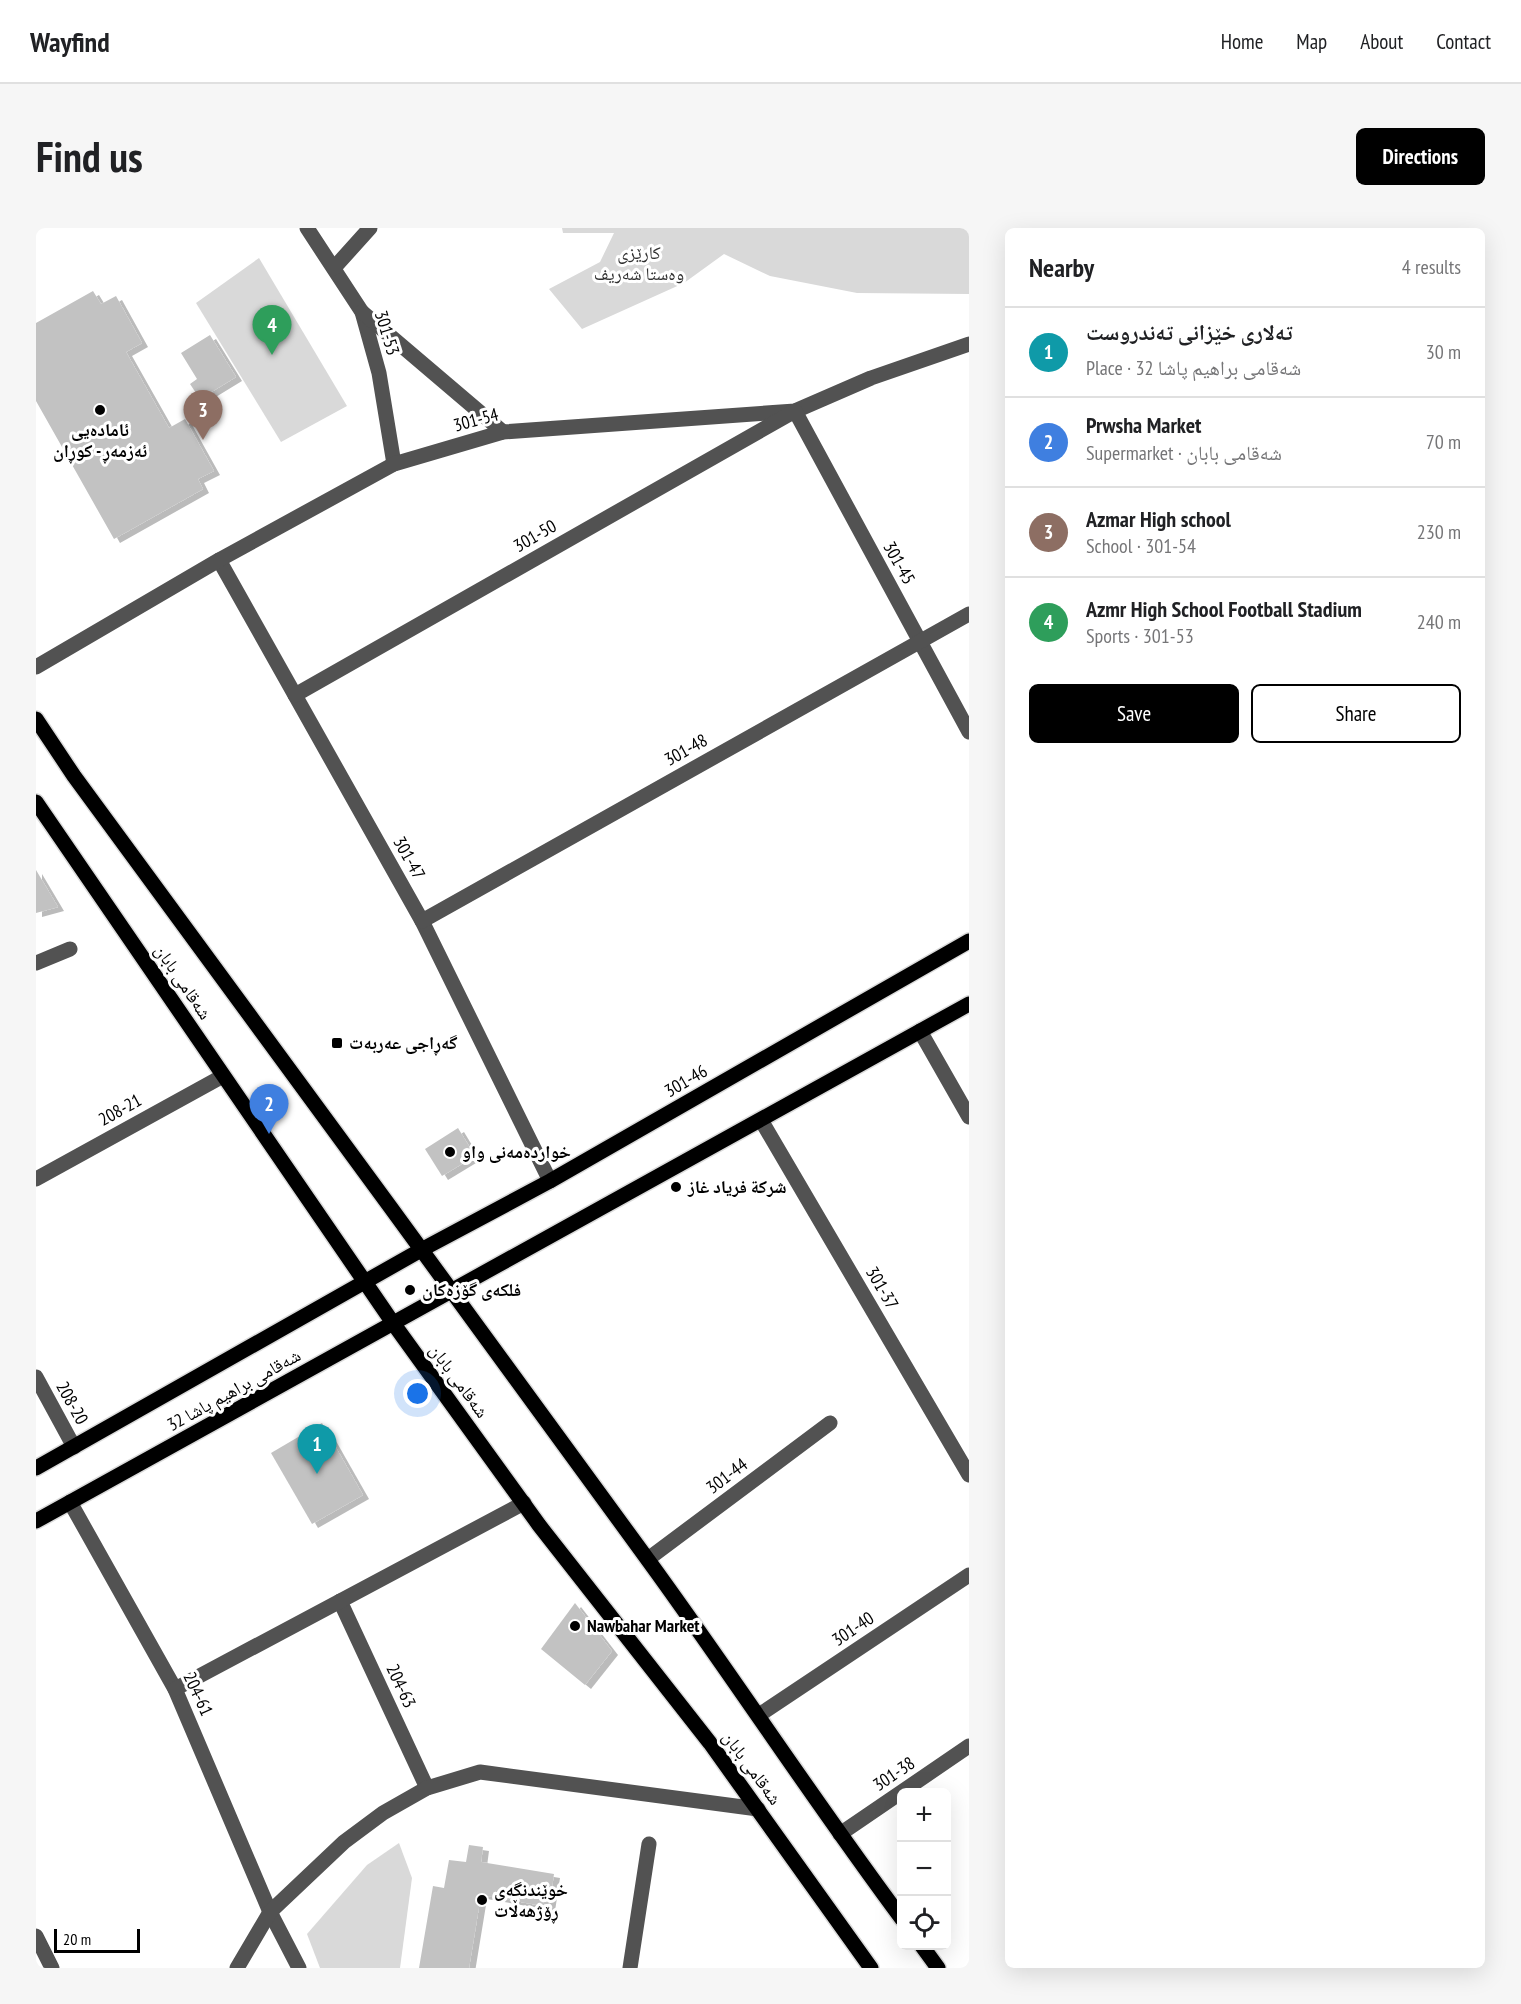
<!DOCTYPE html>
<html lang="en">
<head>
<meta charset="utf-8">
<style>
	body { margin:0; font-family:"PT Sans Narrow","Noto Naskh Arabic",sans-serif; background:#f6f6f6; color:#202124 }
	.controls { position:absolute; right:18px; bottom:18px; display:grid; overflow:hidden; border-radius:9px; box-shadow:0 6px 24px #0002 }
	.controls button { width:54px; height:54px; display:grid; place-items:center; padding:0; border:0; border-bottom:2px solid #e0e0e0; background:#fff; color:#202124; font:30px sans-serif }
	.scale { position:absolute; left:18px; bottom:15px; width:86px; box-sizing:border-box; padding-left:6px; border:3px solid #000; border-top:0; font-size:16px; line-height:21px; white-space:nowrap; color:#000; -webkit-text-stroke:4px #fff; paint-order:stroke }
	.you { position:absolute; left:382px; top:1166px; width:21px; height:21px; margin:-15px; border:4px solid #fff; border-radius:50%; background:#1a73e8; box-shadow:0 0 0 9px #1a73e833 }
	.badge { display:grid; place-items:center; width:39px; height:39px; border-radius:50%; background:#000; color:#fff; font-size:20px; font-weight:700 }
	.pin { position:absolute; translate:-50% -50px; filter:drop-shadow(0 2px 3px #0008) }
	.pin::after { content:''; position:absolute; top:32px; width:21px; height:18px; background:inherit; clip-path:polygon(0 0,100% 0,50% 100%) }
	.list { margin:0; padding:0; list-style:none }
	h2 { display:flex; justify-content:space-between; align-items:center; height:78px; margin:0; padding:0 24px; font-size:26px }
	h2 small { font-size:20px; font-weight:400; color:#757577 }
	.list li { display:grid; grid-template-columns:39px 1fr auto; gap:18px; align-items:center; box-sizing:border-box; height:90px; padding:0 24px; border-top:2px solid #e0e0e0 }
	.list b { display:block; font-size:22px; white-space:nowrap }
	.list p { margin:0; font-size:20px; white-space:nowrap; color:#757577 }
	.list em { font-size:20px; font-style:normal; color:#757577 }
	.actions { display:flex; gap:12px; padding:18px 24px }
	.actions a { flex:1; padding:14px 0; border:2px solid #000; border-radius:9px; text-align:center; font-size:21px; color:#000 }
	.actions .main { background:#000; color:#fff }
	.icon { flex:none; width:33px; height:33px; fill:none; stroke:currentColor; stroke-width:2; stroke-linecap:round; stroke-linejoin:round }
	.map { position:relative; flex:none; width:933px; height:1740px; overflow:hidden; border-radius:9px }
	header { display:flex; align-items:center; gap:36px; box-sizing:border-box; height:84px; padding:0 30px; background:#fff; border-bottom:2px solid #e0e0e0 }
	header strong { font-size:28px }
	nav { display:flex; gap:33px; margin-inline-start:auto; font-size:21px }
	.intro { display:flex; align-items:center; justify-content:space-between; box-sizing:border-box; height:144px; padding:0 36px }
	h1 { margin:0; font-size:42px }
	.button { padding:15px 27px; border-radius:9px; background:#000; color:#fff; font-size:21px; font-weight:700 }
	main { display:flex; gap:36px; padding:0 36px }
	aside { flex:1; background:#fff; border-radius:9px; box-shadow:0 6px 24px #0002 }
	.map>svg:first-child { display:block }
	.green { fill:#d9d9d9 }
	.building { fill:#c2c2c2; filter:url(#shadow) }
	.lines { fill:none; stroke-linecap:round; stroke-linejoin:round }
	.major-casing { stroke:#dbdbdb; stroke-width:18 }
	.minor { stroke:#525252; stroke-width:15 }
	.major { stroke:#000; stroke-width:15 }
	.poi-dot { fill:#000; stroke:#fff; stroke-width:2 }
	.labels { text-anchor:middle; stroke-width:6; stroke-linejoin:round; paint-order:stroke }
	.park-label { font-size:18px; fill:#303030; stroke:#fff }
	.street-label { font-size:18px; fill:#000; stroke:#fff }
	.poi-label { font-size:18px; font-weight:bold; fill:#000; stroke:#fff; text-anchor:start }
</style>
</head>
<body>
<header>
<strong>Wayfind</strong>
<nav><a>Home</a><a>Map</a><a>About</a><a>Contact</a></nav>
</header>
<div class="intro"><h1>Find us</h1><a class="button">Directions</a></div>
<main>
<div class="map">
<svg width="933" height="1740" viewBox="0 0 933 1740">
	<defs>
		<filter id="shadow"><feDropShadow dx="6" dy="4" stdDeviation="0" flood-color="#0004"/></filter>
	</defs>
	<rect width="100%" height="100%" fill="#fff"/>
	<!-- green -->
	<g class="green">
		<polygon points="526,0 933,0 933,66 821,65 734,48 688,26 648,55 546,101 513,61 564,34 578,5 527,5"/>
		<polygon points="223,30 311,178 245,214 160,75"/>
		<polygon points="363,1615 376,1650 364,1740 284,1740 271,1706 331,1637"/>
	</g>
	<!-- building -->
	<g class="building">
		<polygon points="57,63 65,76 80,68 106,115 90,124 133,200 149,191 178,243 162,251 167,261 78,311 0,173 0,95"/>
		<polygon points="174,107 200,149 164,171 154,156 161,151 145,125"/>
		<polygon points="0,642 22,679 0,685"/>
		<polygon points="422,900 439,928 406,948 389,921"/>
		<polygon points="286,1195 327,1267 276,1296 235,1225"/>
		<polygon points="539,1375 576,1423 549,1457 505,1421"/>
		<polygon points="433,1617 447,1619 445,1634 518,1646 513,1679 445,1667 433,1740 383,1740 397,1658 408,1660 413,1632 430,1634"/>
	</g>
	<g class="lines">
		<!-- major casing -->
		<g class="major-casing">
			<g id="major">
				<path d="M 0,491 L 38,548 C 229,809 422,1070 612,1332 C 698,1450 778,1573 866,1691"/>
				<polyline points="0,574 357,1095 503,1297 674,1515 835,1740"/>
				<polyline points="0,1240 385,1022 514,953 933,713"/>
				<polyline points="0,1293 933,776"/>
				<polyline points="886,1718 902,1740"/>
			</g>
		</g>
		<!-- minor -->
		<g class="minor">
			<polyline points="271,0 326,84 343,145 358,236"/>
			<polyline points="298,40 334,0"/>
			<polyline points="326,84 467,204"/>
			<polyline points="183,332 386,693 514,953"/>
			<polyline points="0,439 183,332 358,236 467,204 759,183 835,150 933,116"/>
			<polyline points="259,467 759,183 933,504"/>
			<polyline points="386,693 933,386"/>
			<polyline points="0,735 34,721"/>
			<polyline points="884,803 933,889"/>
			<polyline points="725,892 933,1247"/>
			<polyline points="0,951 187,848"/>
			<polyline points="0,1149 38,1219"/>
			<polyline points="34,1274 139,1461 234,1684 263,1740"/>
			<polyline points="612,1331 794,1195"/>
			<polyline points="304,1373 391,1560"/>
			<polyline points="139,1461 488,1275"/>
			<polyline points="723,1487 933,1347"/>
			<polyline points="804,1606 933,1518"/>
			<polyline points="0,1708 16,1740"/>
			<polyline points="201,1740 234,1684 308,1614 347,1585 391,1560 444,1544 722,1581"/>
			<polyline points="594,1740 613,1616"/>
		</g>
		<!-- major -->
		<use href="#major" class="major"/>
	</g>
	<!-- markers -->
	<g class="poi-dot">
		<circle cx="64" cy="182" r="6"/>
		<rect x="295" y="809" width="12" height="12" rx="3"/>
		<circle cx="414" cy="924" r="6"/>
		<circle cx="640" cy="959" r="6"/>
		<circle cx="374" cy="1062" r="6"/>
		<circle cx="539" cy="1398" r="6"/>
		<circle cx="446" cy="1672" r="6"/>
	</g>
	<g class="labels">
		<!-- park labels -->
		<g class="park-label">
			<text x="603" y="31">کارێزی<tspan x="603" dy="21">وەستا شەریف</tspan></text>
		</g>
		<!-- street labels -->
		<g class="street-label">
			<text transform="translate(351 105) rotate(73)" y="6">301-53</text>
			<text transform="translate(440 192) rotate(-15)" y="6">301-54</text>
			<text transform="translate(499 308) rotate(-30)" y="6">301-50</text>
			<text transform="translate(863 335) rotate(61)" y="6">301-45</text>
			<text transform="translate(650 522) rotate(-29)" y="6">301-48</text>
			<text transform="translate(373 630) rotate(61)" y="6">301-47</text>
			<text transform="translate(147 754) rotate(56)" y="6">شەقامی بابان</text>
			<text transform="translate(650 853) rotate(-30)" y="6">301-46</text>
			<text transform="translate(84 882) rotate(-29)" y="6">208-21</text>
			<text transform="translate(846 1060) rotate(60)" y="6">301-37</text>
			<text transform="translate(423 1153) rotate(54)" y="6">شەقامی بابان</text>
			<text transform="translate(198 1162) rotate(-29)" y="6">شەقامی براهیم پاشا 32</text>
			<text transform="translate(36 1175) rotate(61)" y="6">208-20</text>
			<text transform="translate(691 1248) rotate(-37)" y="6">301-44</text>
			<text transform="translate(817 1401) rotate(-34)" y="6">301-40</text>
			<text transform="translate(365 1458) rotate(65)" y="6">204-63</text>
			<text transform="translate(162 1466) rotate(65)" y="6">204-61</text>
			<text transform="translate(716 1540) rotate(54)" y="6">شەقامی بابان</text>
			<text transform="translate(858 1546) rotate(-34)" y="6">301-38</text>
		</g>
		<!-- poi labels -->
		<g class="poi-label">
			<text x="64" y="208" text-anchor="middle">ئامادەیی<tspan x="64" dy="21">ئەزمەڕ - کوڕان</tspan></text>
			<text x="313" y="821">گەڕاجی عەربەت</text>
			<text x="426" y="930">خواردەمەنی واو</text>
			<text x="652" y="965">شرکة فرياد غاز</text>
			<text x="386" y="1068">فلکەی گۆزەکان</text>
			<text x="551" y="1404">Nawbahar Market</text>
			<text x="458" y="1668">خوێندنگەی<tspan x="458" dy="21">ڕۆژهەڵات</tspan></text>
		</g>
	</g>
</svg>
<div class="controls">
<button>+</button>
<button>−</button>
<button><svg class="icon" aria-label="locate" viewBox="0 0 24 24"><circle cx="12" cy="12" r="6"/><path d="M12 2v4M12 18v4M2 12h4M18 12h4"/></svg></button>
</div>
<div class="scale">20 m</div>
<div class="you"></div>
<div class="pin badge" style="left:281px;top:1246px;background:#0f9aa8">1</div>
<div class="pin badge" style="left:233px;top:906px;background:#3f7fe0">2</div>
<div class="pin badge" style="left:167px;top:212px;background:#8d6e63">3</div>
<div class="pin badge" style="left:236px;top:127px;background:#2e9e5b">4</div>
</div>
<aside>
<h2>Nearby<small>4 results</small></h2>
<ul class="list">
<li><span class="badge" style="background:#0f9aa8">1</span><div><b>تەلاری خێزانی تەندروست</b><p>Place · شەقامی براهیم پاشا 32</p></div><em>30 m</em></li>
<li><span class="badge" style="background:#3f7fe0">2</span><div><b>Prwsha Market</b><p>Supermarket · شەقامی بابان</p></div><em>70 m</em></li>
<li><span class="badge" style="background:#8d6e63">3</span><div><b>Azmar High school</b><p>School · 301-54</p></div><em>230 m</em></li>
<li><span class="badge" style="background:#2e9e5b">4</span><div><b>Azmr High School Football Stadium</b><p>Sports · 301-53</p></div><em>240 m</em></li>
</ul>
<div class="actions"><a class="main">Save</a><a>Share</a></div>
</aside>
</main>
</body>
</html>
